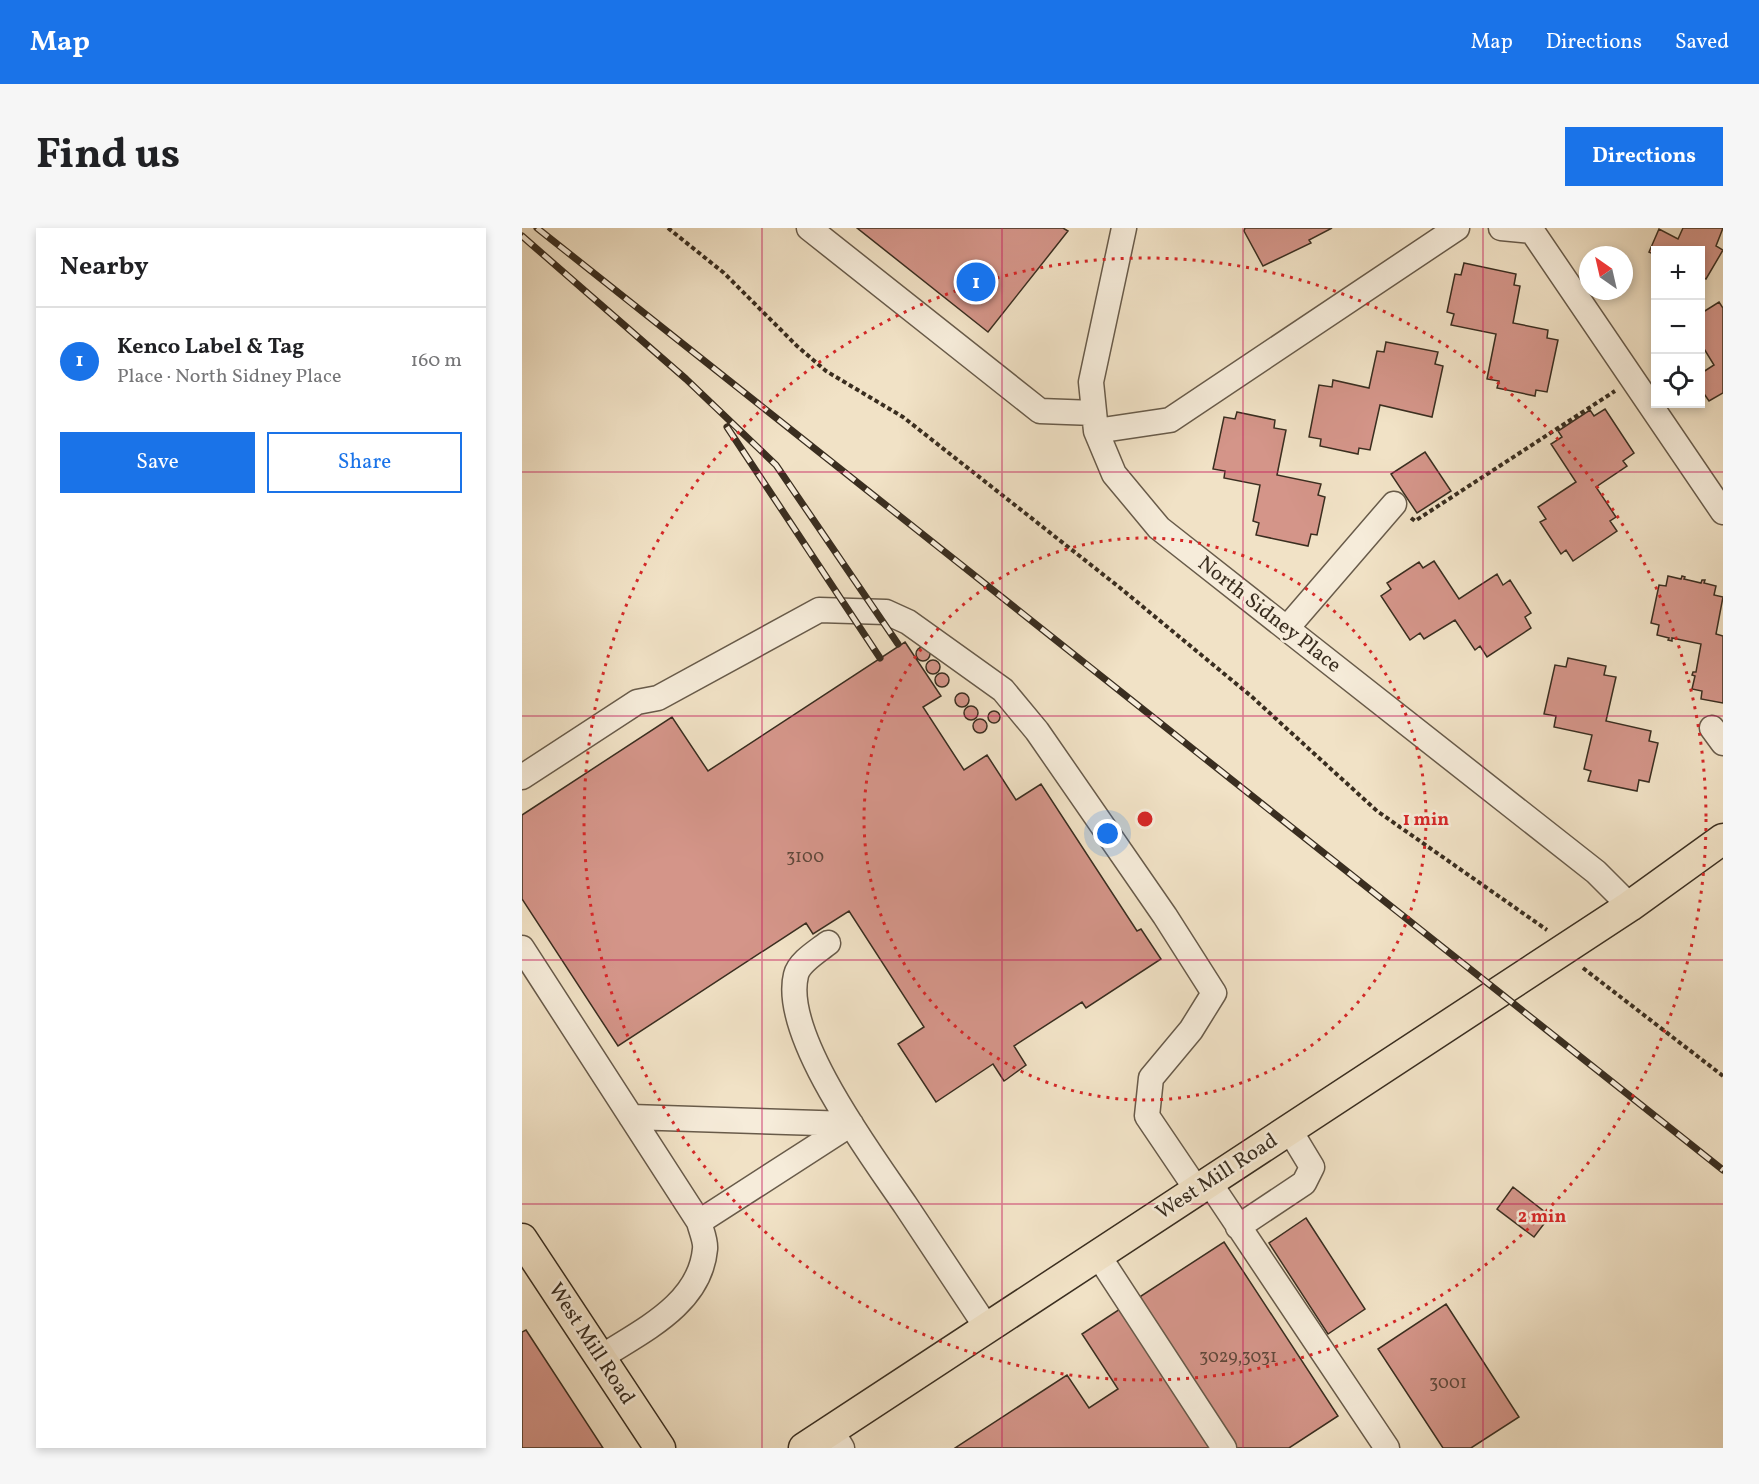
<!DOCTYPE html>
<meta charset="utf-8">
<style>
:root{--surface:#fff;--page:#f6f6f6;--text:#202124;--muted:#757577;--line:#e0e0e0;--accent:#1a73e8}
body{margin:0;font-family:Vollkorn,serif;background:var(--page);color:var(--text)}
.controls{position:absolute;right:18px;top:18px;display:grid;overflow:hidden;border-radius:0px;box-shadow:0 3px 9px #0003}
.controls button{width:54px;height:54px;display:grid;place-items:center;padding:0;border:0;border-bottom:2px solid var(--line);background:var(--surface);color:var(--text);font:30px sans-serif}
.compass{position:absolute;left:1057px;top:18px;width:54px;height:54px;border-radius:50%;background:var(--surface);box-shadow:0 3px 9px #0003;rotate:326deg}
.you{position:absolute;left:586px;top:606px;width:21px;height:21px;margin:-15px;border:4px solid #fff;border-radius:50%;background:#1a73e8;box-shadow:0 0 0 9px #1a73e833}
.badge{display:grid;place-items:center;width:39px;height:39px;border-radius:50%;background:var(--accent);color:#fff;font-size:20px;font-weight:700}
.pin{position:absolute;translate:-50% -50%;border:3px solid #fff;box-shadow:0 2px 6px #0006}
.list{margin:0;padding:0;list-style:none}
h2{display:flex;justify-content:space-between;align-items:center;height:78px;margin:0;padding:0 24px;font-size:26px}
h2 small{font-size:20px;font-weight:400;color:var(--muted)}
.list li{display:grid;grid-template-columns:39px 1fr auto;gap:18px;align-items:center;box-sizing:border-box;height:108px;padding:0 24px;border-top:2px solid var(--line)}
.list b{display:block;font-size:22px;white-space:nowrap}
.list p{margin:0;font-size:20px;white-space:nowrap;color:var(--muted)}
.list em{font-size:20px;font-style:normal;color:var(--muted)}
.actions{display:flex;gap:12px;padding:18px 24px}
.actions a{flex:1;padding:14px 0;border:2px solid var(--accent);border-radius:0px;text-align:center;font-size:21px;color:var(--accent)}
.actions .main{background:var(--accent);color:#fff}
.icon{flex:none;width:33px;height:33px;fill:none;stroke:currentColor;stroke-width:2;stroke-linecap:round;stroke-linejoin:round}
.map{position:relative;flex:none;width:1201px;height:1220px;overflow:hidden;border-radius:0px}
header{display:flex;align-items:center;gap:36px;box-sizing:border-box;height:84px;padding:0 30px;background:var(--accent);color:#fff}
header strong{font-size:28px}
nav{display:flex;gap:33px;margin-inline-start:auto;font-size:21px}
.intro{display:flex;align-items:center;justify-content:space-between;box-sizing:border-box;height:144px;padding:0 36px}
h1{margin:0;font-size:42px}
.button{padding:15px 27px;border-radius:0px;background:var(--accent);color:#fff;font-size:21px;font-weight:700}
main{display:flex;gap:36px;padding:0 36px}
aside{flex:1;background:var(--surface);border-radius:0px;box-shadow:0 3px 9px #0003}
.map>svg:first-child{display:block}
.building{fill:#d49589;stroke:#3a2e20;stroke-width:1.5}
.lines{fill:none;stroke-linecap:round;stroke-linejoin:round}
.minor-casing{stroke:#685b4a;stroke-width:27}
.major-casing{stroke:#3a2e20;stroke-width:33}
.path{stroke:#3a2e20;stroke-width:4;stroke-dasharray:4.5 3;stroke-linecap:butt}
.minor{stroke:#f6ecda;stroke-width:24}
.major{stroke:#f1e2c6;stroke-width:30}
.rail-casing{stroke:#3a2e20;stroke-width:7}
.rail{stroke:#f6ecda;stroke-width:4.5;stroke-dasharray:14;stroke-linecap:butt}
.grid{fill:none;stroke:#c2185b;stroke-width:1.5;stroke-opacity:0.55}
.ring{fill:none;stroke:#d62828;stroke-width:3;stroke-dasharray:3 6}
.labels{text-anchor:middle;dominant-baseline:central;stroke-width:5;stroke-linejoin:round;paint-order:stroke}
.number-label{font-size:18px;fill:#60483a}
.street-label{font-size:21px;fill:#3a2e20;stroke:#f6ecda}
.centre{fill:#d62828;stroke:#f6ecda;stroke-width:3}
.ring-label{font-size:18px;text-anchor:middle;font-weight:bold;fill:#d62828;stroke:#f6ecda;stroke-width:5;stroke-linejoin:round;paint-order:stroke}
</style>
<header>
<strong>Map</strong>
<nav><a>Map</a><a>Directions</a><a>Saved</a></nav>
</header>
<div class="intro"><h1>Find us</h1><a class="button">Directions</a></div>
<main>
<aside>
<h2>Nearby<small></small></h2>
<ul class="list">
<li><span class="badge">1</span><div><b>Kenco Label &amp; Tag</b><p>Place · North Sidney Place</p></div><em>160 m</em></li>
</ul>
<div class="actions"><a class="main">Save</a><a>Share</a></div>
</aside>
<div class="map">
<svg width="1201" height="1220" viewBox="0 0 1201 1220">
<rect width="100%" height="100%" fill="#f1e2c6"/>
<filter id="stains"><feTurbulence type="fractalNoise" baseFrequency=".00333" numOctaves="4"/><feColorMatrix values="0 0 0 0 .2 0 0 0 0 .09 0 0 0 0 .02 0 0 0 .5 -.17"/></filter>
<radialGradient id="worn" r=".72"><stop offset=".6" stop-color="#630" stop-opacity="0"/><stop offset="1" stop-color="#630" stop-opacity=".3"/></radialGradient>
<path class="building" d="M335,0H541L546,3L466,104Z
M723,0H810L787,12L789,15L741,38L722,3Z
M1161,0H1201L1194,18L1201,22L1184,51L1178,48V22H1134V27L1127,24L1137,1L1156,11Z
M942,35L994,46L992,57L998,58L991,95L1026,102L1025,110L1036,112L1025,164L1014,162L1013,168L975,160L977,153L965,151L974,106L929,97L932,86L925,84L933,46L939,47Z
M1197,74L1201,80V165L1187,173L1178,160V146L1192,137L1181,119L1178,121V86Z
M864,114L916,124L913,136L921,138L910,189L858,177L848,222L837,220L836,226L798,218L799,211L787,209L797,157L810,159L811,152L847,160L855,123L862,124Z
M1083,181L1112,225L1101,233L1105,238L1074,259L1094,289L1088,293L1095,303L1051,333L1044,322L1039,326L1018,294L1024,291L1016,279L1054,254L1029,216L1040,209L1036,203L1068,182L1072,188Z
M715,184L753,192L752,200L764,202L755,247L799,256L796,267L803,269L795,307L789,306L786,318L734,307L737,295L731,293L738,257L702,250L703,243L691,241L702,189L713,191Z
M903,224L929,263L895,285L869,246Z
M912,333L937,371L975,346L981,357L988,352L1009,385L1003,389L1009,400L965,429L958,418L953,422L933,392L902,411L898,405L888,412L859,368L869,361L865,355L897,334L901,340Z
M1146,348L1159,351L1160,348L1163,349L1162,351L1179,355L1180,352H1183L1182,355L1194,358L1192,367L1201,369L1194,406L1201,408V475L1179,471L1180,463L1170,461L1173,448L1170,447L1171,444H1174L1179,416L1150,410V413L1146,412L1147,410L1135,407L1137,397L1129,395L1137,357L1144,358Z
M383,414L419,468L401,479L442,542L465,527L494,572L519,556L615,703L619,701L639,731L564,780L560,774L492,818L504,837L485,851L482,853L471,836L414,874L376,816L402,799L327,683L291,706L284,695L96,818L0,671V587L150,489L186,543Z
M394 426a7 7 0 1 1 14 0a7 7 0 1 1-14 0Z
M1046,430L1084,438L1082,447L1094,449L1084,493L1129,503L1127,513L1136,515L1127,554L1117,552L1115,563L1066,553L1069,543L1062,541L1070,507L1032,499L1034,488L1022,486L1033,437L1044,439Z
M404 439a7 7 0 1 1 14 0a7 7 0 1 1-14 0Z
M413 452a7 7 0 1 1 14 0a7 7 0 1 1-14 0Z
M433 472a7 7 0 1 1 14 0a7 7 0 1 1-14 0Z
M442 485a7 7 0 1 1 14 0a7 7 0 1 1-14 0Z
M466 489a6 6 0 1 1 12 0a6 6 0 1 1-12 0Z
M451 498a7 7 0 1 1 14 0a7 7 0 1 1-14 0Z
M991,959L1028,988L1012,1009L975,981Z
M784,990L843,1081L806,1106L747,1015Z
M702,1014L816,1188L767,1220H714L616,1070Z
M924,1076L997,1189L949,1220H921L856,1121Z
M601,1079L693,1220H433L545,1147L567,1180L596,1161L560,1106Z
M4,1102L81,1220H0V1104Z"/>
<g class="lines">
<defs>
<path id="minor" d="M287,0L518,183L572,185
M602,0L569,154L574,203L592,246L637,300L1074,644L1108,678
M979,0L1010,3L1201,284
M574,203L648,192L935,0
M765,400L872,276
M1190,500L1201,515
M0,549L115,474L136,470L297,382L364,384L386,394L481,462L515,503L643,688L692,765L669,802L629,850L625,888L675,962
M306,715C296,723 277,734 274,747C259,807 350,928 384,978C411,1019 438,1059 465,1100
M0,720L177,994C179,1002 184,1013 183,1021C178,1077 119,1103 78,1130
M109,889L329,896
M687,954L865,1220
M177,994L329,896
M716,999L782,955L790,939L767,901
M576,1027L702,1220
M309,1202L320,1220"/>
<path id="major" d="M0,1011L138,1220
M282,1220L1108,678L1201,611"/>
</defs>
<use href="#minor" class="minor-casing"/>
<use href="#major" class="major-casing"/>
<path class="path" d="M146,0L202,45L275,118L304,143L381,189L597,359L729,468L855,583L1025,702
M889,290L893,293L1093,163
M1061,740L1201,848"/>
<use href="#minor" class="minor"/>
<use href="#major" class="major"/>
<defs>
<path id="rail" d="M15,0L1201,942
M0,8L164,151L254,237L376,416
M205,199L358,430"/>
</defs>
<use href="#rail" class="rail-casing"/>
<use href="#rail" class="rail"/>
</g>
<path class="grid" d="M240,0V1220M480,0V1220M721,0V1220M961,0V1220M0,244H1201M0,488H1201M0,732H1201M0,976H1201"/>
<g class="ring">
<circle cx="623" cy="591" r="281"/>
<circle cx="623" cy="591" r="561"/>
</g>
<g class="labels">
<g class="number-label">
<text x="283" y="629">3100</text>
<text x="716" y="1129">3029,3031</text>
<text x="926" y="1155">3001</text>
</g>
<g class="street-label">
<text transform="translate(747 387) rotate(38)">North Sidney Place</text>
<text transform="translate(695 949) rotate(-33)">West Mill Road</text>
<text transform="translate(69 1116) rotate(57)">West Mill Road</text>
</g>
</g>
<circle cx="623" cy="591" r="9" class="centre"/>
<g class="ring-label">
<text x="904" y="597">1 min</text>
<text x="1020" y="994">2 min</text>
</g>
<rect width="100%" height="100%" filter="url(#stains)"/>
<rect width="100%" height="100%" fill="url(#worn)"/>
</svg>
<div class="controls">
<button>+</button>
<button>−</button>
<button><svg class="icon" aria-label="locate" viewBox="0 0 24 24"><circle cx="12" cy="12" r="6"/><path d="M12 2v4M12 18v4M2 12h4M18 12h4"/></svg></button>
</div>
<svg class="compass" viewBox="-18 -18 36 36"><path d="M0-13l5 13h-10z" fill="#e53935"/><path d="M0 13l5-13h-10z" fill="#757577"/></svg>
<div class="you"></div>
<div class="pin badge" style="left:454px;top:54px">1</div>
</div>
</main>
